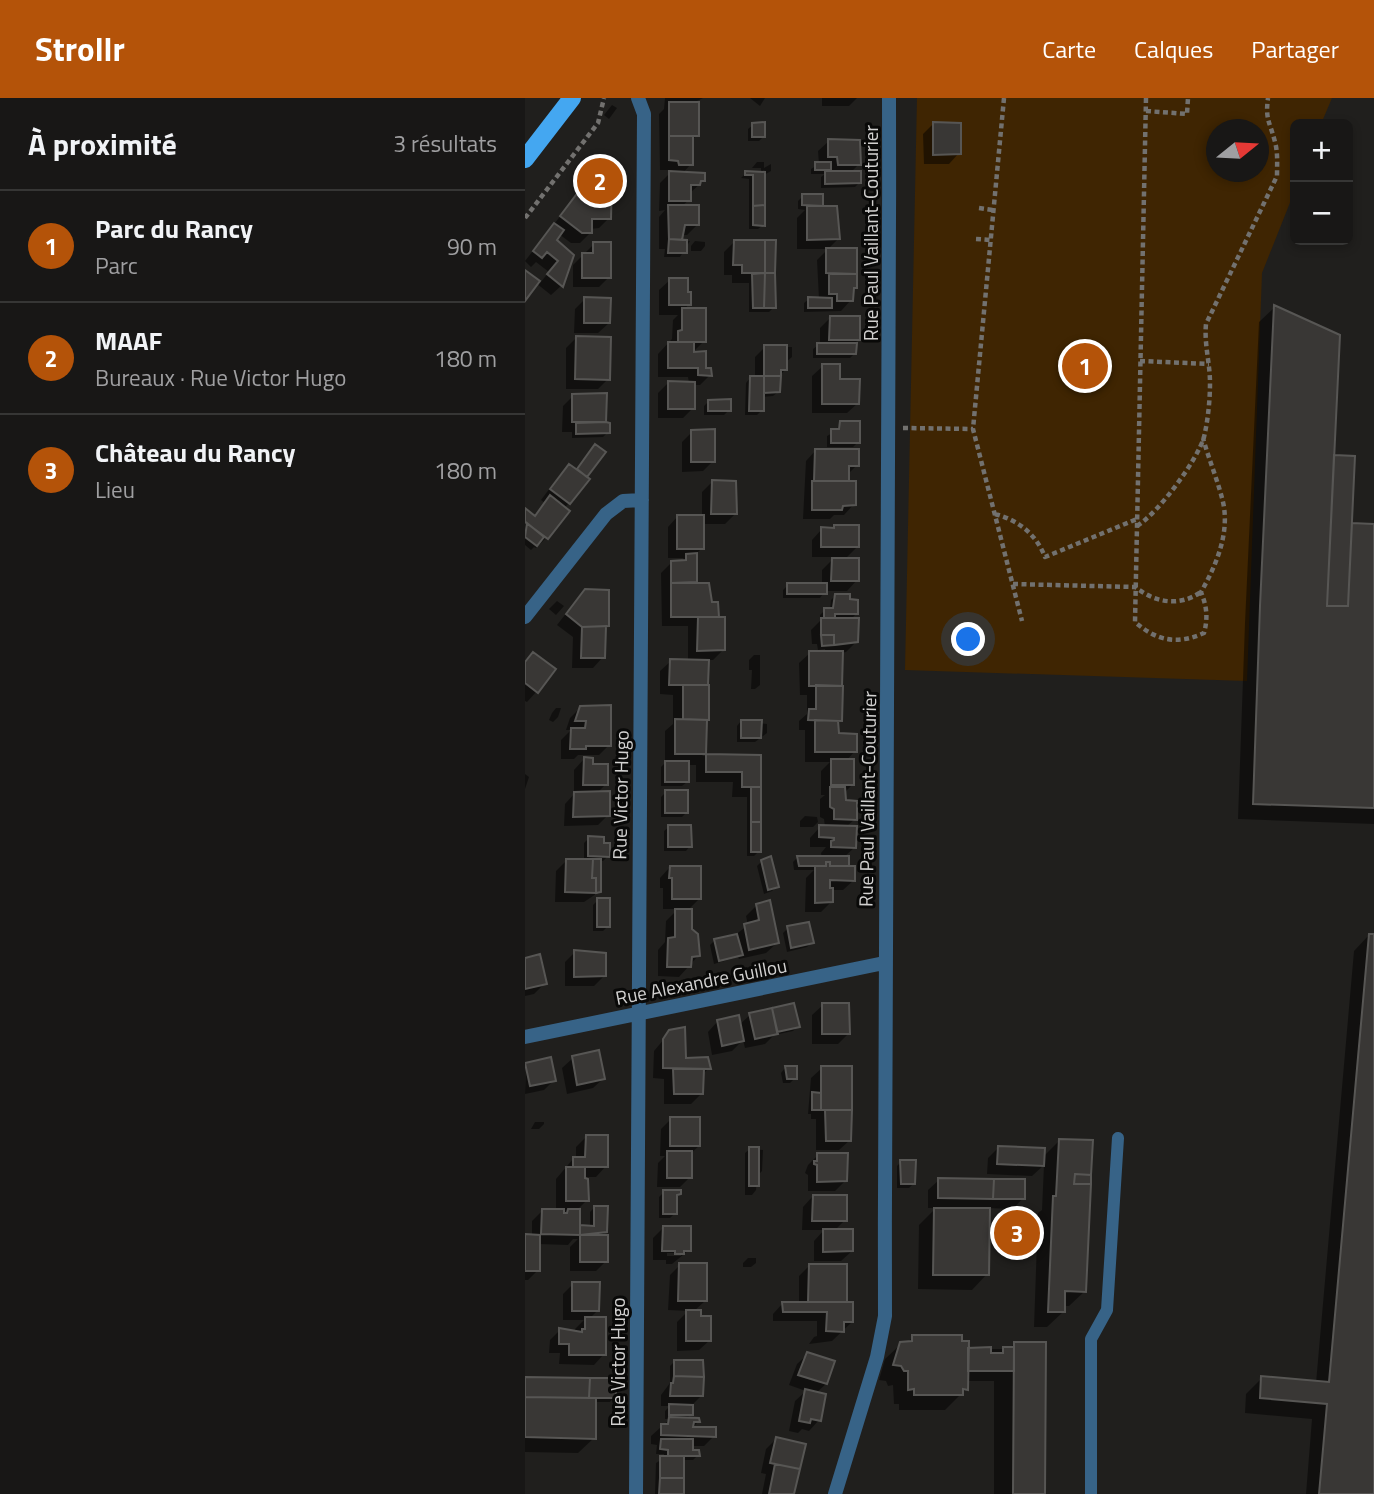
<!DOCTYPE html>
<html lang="fr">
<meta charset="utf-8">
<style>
:root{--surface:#181716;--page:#21201f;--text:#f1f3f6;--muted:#9f9fa1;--line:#363635;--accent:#b45309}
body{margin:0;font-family:"Titillium Web",sans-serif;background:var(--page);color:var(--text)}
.controls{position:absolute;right:21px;top:21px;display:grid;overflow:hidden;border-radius:10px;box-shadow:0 4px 10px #0003}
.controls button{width:63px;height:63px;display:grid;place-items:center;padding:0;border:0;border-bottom:2px solid var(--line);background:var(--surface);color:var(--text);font:35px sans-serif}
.compass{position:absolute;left:681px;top:21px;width:63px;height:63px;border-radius:50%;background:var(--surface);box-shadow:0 4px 10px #0003;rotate:72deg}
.you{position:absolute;left:444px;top:542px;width:24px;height:24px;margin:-18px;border:5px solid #fff;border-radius:50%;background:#1a73e8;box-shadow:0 0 0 10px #1a73e833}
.badge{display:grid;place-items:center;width:46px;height:46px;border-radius:50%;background:var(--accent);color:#fff;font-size:23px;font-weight:700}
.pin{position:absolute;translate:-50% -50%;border:4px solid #fff;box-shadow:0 2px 7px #0006}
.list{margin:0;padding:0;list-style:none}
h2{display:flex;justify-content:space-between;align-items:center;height:91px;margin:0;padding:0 28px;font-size:30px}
h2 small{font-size:23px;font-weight:400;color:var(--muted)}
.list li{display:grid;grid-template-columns:46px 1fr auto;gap:21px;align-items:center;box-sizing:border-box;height:112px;padding:0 28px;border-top:2px solid var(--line)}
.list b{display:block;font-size:26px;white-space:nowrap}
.list p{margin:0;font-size:23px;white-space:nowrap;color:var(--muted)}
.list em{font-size:23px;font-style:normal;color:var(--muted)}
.map{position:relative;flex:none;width:849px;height:1396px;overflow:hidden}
header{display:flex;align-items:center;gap:42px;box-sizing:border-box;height:98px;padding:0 35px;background:var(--accent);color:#fff}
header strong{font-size:33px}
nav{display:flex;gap:38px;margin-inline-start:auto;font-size:24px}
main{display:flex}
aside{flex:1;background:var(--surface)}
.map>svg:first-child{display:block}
.green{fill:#3f2502;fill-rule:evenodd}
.shadow{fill:#0007;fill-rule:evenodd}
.building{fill:#393735;stroke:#575654;stroke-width:2}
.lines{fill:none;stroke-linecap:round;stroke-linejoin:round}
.path{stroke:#72716f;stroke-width:4.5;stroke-dasharray:5 3.5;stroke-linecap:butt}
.lane{stroke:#376387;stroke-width:12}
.street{stroke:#376387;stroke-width:14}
.primary{stroke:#44a7f1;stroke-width:18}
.labels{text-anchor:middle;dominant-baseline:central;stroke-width:6;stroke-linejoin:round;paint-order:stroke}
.street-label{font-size:19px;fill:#d2d1d0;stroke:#090908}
</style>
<header>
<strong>Strollr</strong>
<nav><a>Carte</a><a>Calques</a><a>Partager</a></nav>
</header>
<main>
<aside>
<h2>À proximité<small>3 résultats</small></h2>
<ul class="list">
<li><span class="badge">1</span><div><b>Parc du Rancy</b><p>Parc</p></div><em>90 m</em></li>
<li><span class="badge">2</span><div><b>MAAF</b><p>Bureaux · Rue Victor Hugo</p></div><em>180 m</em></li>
<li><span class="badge">3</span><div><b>Château du Rancy</b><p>Lieu</p></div><em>180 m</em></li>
</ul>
</aside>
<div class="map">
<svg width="849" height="1396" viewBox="0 0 849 1396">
<rect width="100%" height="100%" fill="#201f1d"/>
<path class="green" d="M392,0H807L796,26H770V92L737,175L722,583L380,572ZM692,32H734V74H692Z"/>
<path class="shadow" d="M140,0H178L172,3V37L166,43V66L157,76L178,83L164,96V102L157,108L173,126L162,137H156L155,143H165L155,159H139L140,151H134V119L140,112L134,113L135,85L144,76L143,72H135L134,16L139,11Z
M225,0H240L235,8Z
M297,0H332L324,8H297Z
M87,7L92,10L84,21L79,17Z
M408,26L434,55L424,66H399L398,36Z
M228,27L239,38L234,43H223V31Z
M304,43L334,66L325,75L334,85L330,89L296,90V79L300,76H286V71L294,66L293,53Z
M232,64H239V70L246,66V73L239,77L238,127L233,131H224V81L216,80L221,75L236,74V70H227Z
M70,74L84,120L74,130L65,131V135L55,145H46L34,136L29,142L47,158L36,188L26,197L11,185L0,200V174L15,185L24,174L11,164L6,169L0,163Z
M278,98H296V110L313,141L303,151H272V120L280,112L273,111V103Z
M170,143L180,144V148L176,153H166V148Z
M209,144H249V209L244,214H224V185H207V177H199V154Z
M69,146L84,179L74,189H48V167Z
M302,152H330L331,189L327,193L326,202L316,213L279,214V205L284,201H294L292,162Z
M145,182L164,206L159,212L179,243L167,255L185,277L175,287H168V310L158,320H133V295L143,285H164L163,279H133V256L147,241L148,222L153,217H134V192Z
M60,201L84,225L73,235H49L50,211Z
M750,209L807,359L825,427L849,428V726L713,721L720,525L734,224Z
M305,220L333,242L330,245V255L325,260H288V251L295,246V230Z
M51,240L83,281L73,291H41V250Z
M240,249H267V259L261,264V271L254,278L253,294L248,298L237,299V312L232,317H220L221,285L225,280H230V259Z
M298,268L333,305L322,315H287V278Z
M48,298L79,324L77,326L83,334L78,339L47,340V334H37L38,308Z
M184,303L204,312L199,317H179V308Z
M315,325L333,344L328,349H302V338L311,333Z
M167,334L188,363L178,373L157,374V344Z
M291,352L332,367L322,377L329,406L319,417H309L305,421H278L281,363Z
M66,353L79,354L44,405L39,410L0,425V412L8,419L20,405L16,402L34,378L45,368L51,373Z
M187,384L210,416L200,426H178L177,450L170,457V486L198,552L188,562H182V621L180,623V655L177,658H234V753L229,758H222V699H207L208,684H171V667H163L162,684L157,688H136V669L140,665V633L148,626V597L135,596V573L146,563H163V528H137L136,475L147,464H155L159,460H143V429L153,418H177V394Z
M0,426L20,441L11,450L9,449L6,452L0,447Z
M297,431L332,449L319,462L332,482L322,493H300L295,500H258V492L263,487H297V472L310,459H287V442Z
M310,498L331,516L325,522L331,544L321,554L316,555L315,622L312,626V637L330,653L321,663L327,687L319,695V704L330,721L321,729L330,749L318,760L329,782L318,792H306V804L296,814H280L281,780L289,772H269L268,764L272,760H297L296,755L301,749H285V740L295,729H300L299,721L295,719V701L300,697H296V673L305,664H280V632H274V623L282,616V597H275L274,565L285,555H300V551L293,552L292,546H287L286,532L295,523V517L300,512H305L306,502Z
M32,503L39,508L31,517L24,511Z
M50,504L82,527L79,531L78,559L68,570H47L48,539L32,527Z
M229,557H235V587L230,591H226L227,572H224V562Z
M0,564L12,593L2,604L0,603Z
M56,609L84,647L74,657H53L49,661H36V642L46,632H41L45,620Z
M31,610H36L33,619L28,624L24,622L27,615Z
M216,623L242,626V635L230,644H212V628Z
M59,661L81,686L72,695L83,717L73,727L39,728L40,706L49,696V672Z
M0,676L4,679L0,691Z
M141,694L161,715L157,719H136V699Z
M280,718L292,719L293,724L288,729H275V723Z
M144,729L165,748L161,753H139V733Z
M64,740L83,758L78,763H74V794L59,804H30L31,773L41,763H59V745Z
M237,763L252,788L247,793L239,796L232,768Z
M145,769L174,801L162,813L173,858L154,879L133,878V852L140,844L141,823L153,811H138V790H135V780Z
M73,802L83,828L78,833H68V807Z
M232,807L252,845L241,855L214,861L213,859L189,866L185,847L190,842L209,838L223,827L221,818Z
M263,830L287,844L282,849L262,854L258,835Z
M844,837L849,1396H781L787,1321L720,1315L721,1296L737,1280L791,1285L829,853Z
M50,854L79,878L69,888H40V864Z
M0,861L20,885L9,896L0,898Z
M298,907L323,936L313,946H287V917Z
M225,917L273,928L268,933L249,937L240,946L220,950L218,942L207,953L187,957L183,934L193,923L214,927Z
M145,934L159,962L184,970L177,977V995L166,1006H139V981L128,980L129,953Z
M48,960L79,980L68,990L42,996L37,970Z
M1,966L29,982L19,992L0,996Z
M260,970L270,980L265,985H258L256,975Z
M297,970L325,1042L314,1052H291V1021H286V1016H283L286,980Z
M146,1021L174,1048L165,1056V1079L155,1089H132L133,1065L140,1058H135L136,1031Z
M10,1024H19V1026L14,1031H6Z
M61,1039L81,1068L71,1079H52L62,1102L53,1111V1129H65V1114L69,1110L81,1134L75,1139L81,1163L71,1173H45V1149L53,1141H48L43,1147L13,1146V1172L3,1182H0V1138H7V1123L18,1112L31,1113V1081L48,1061H51V1049Z
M535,1042L560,1193L544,1208H538V1214L522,1229H509L513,1115L517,1112L519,1067L507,1078L462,1076L463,1060L473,1050L518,1059Z
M225,1051L238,1052L237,1073L232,1078L231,1092L227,1097H220V1055Z
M293,1057L320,1083L310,1093H283V1077L280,1075L283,1067Z
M376,1064L389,1085L384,1090H372V1068Z
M414,1082L498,1100L488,1111L463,1110L462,1176L447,1192L393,1191L394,1127L411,1110H403V1092Z
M139,1094L154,1096L150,1099V1115L145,1120H134V1099Z
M288,1098L320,1122L309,1133L327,1153L316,1163H289V1143L299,1132H277L278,1109Z
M138,1130L164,1152L147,1166H141V1162H128V1140ZM142,1155H156V1158H142Z
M223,1160H231V1165L226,1169H218V1165Z
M155,1167L180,1203L168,1214L175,1220L185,1242L174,1252L152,1253V1224L163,1213L143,1212L145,1177Z
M284,1168L320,1206L327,1224L307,1243L284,1246L289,1239L292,1238V1223H248V1216L258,1205H274V1178Z
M48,1186L73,1212L64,1221L79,1256L69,1267L34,1266L35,1255H24L25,1242L35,1232L50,1235V1231L59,1222H38V1196Z
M388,1239L436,1245L442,1251H484L490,1245L518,1396H469V1283H441V1291L420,1312H374V1306H369L368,1287L363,1288L361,1283L354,1282L360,1261L376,1246L382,1245Z
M283,1256L301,1286L291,1295L294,1322L284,1333L277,1331L273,1335L264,1333L270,1303L281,1293L264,1287L272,1266Z
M149,1264L176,1298L166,1308V1316L161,1321L173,1324L166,1331L189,1338L179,1348H166L167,1354L173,1357L168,1362H158L157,1396H130L131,1365L139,1360V1356H131L132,1347L126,1346V1338L145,1321H140V1313L145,1308H136V1297L145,1285V1268Z
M0,1281L89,1299L85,1304H70L69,1340L53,1355L0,1354Z
M251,1341L267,1396H237L241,1376L236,1375L241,1351Z"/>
<path class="building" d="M144,4H174V38H144Z
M240,24V39H227V25Z
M408,24L436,25V56L408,57Z
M144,38H168V67H154L153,63L144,62Z
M303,41L335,42L336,67H313L312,59H303Z
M290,64H306V72H290Z
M70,72L87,77L86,121H67V135H57L35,118Z
M144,73L180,75V83H176L175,87H166V103H144Z
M220,73L240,74V107L228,108V77H220Z
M300,73H336V85L300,86Z
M277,96H298V108L277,107Z
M143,107H174V127H160L157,142L144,141Z
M240,107V128L228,127V108Z
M282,108H312L315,141L282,142Z
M29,125L39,132L32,142L49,157L38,189L22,176L33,163L22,154L17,160L8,153Z
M144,141L162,142V155H143Z
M209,142H240V175H217V167H208Z
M240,142H251L250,175H240Z
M68,144H86V180H57V155H68Z
M301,150H332V176L301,175Z
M0,172L15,183L0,203Z
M240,175L239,210H228L227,176Z
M240,175H250L251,210H239Z
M304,176H332V190H329L328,203H312V196H304Z
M144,180H163V194H166V207H144Z
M59,199L86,200L85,225H59Z
M283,199L307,200V210H283Z
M749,207L815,237L802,508H823L827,425L849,426V710L728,706L735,508Z
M157,210H181V244H153V233L157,232Z
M305,218H335V242H304Z
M51,238L86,239L85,282L50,281Z
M143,244H169V254L181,253V270H186L187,278L173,277V270H143Z
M292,245H332L331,256H292Z
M239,247H262V272H256V278H239Z
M297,266H315V281H335L334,306H297Z
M225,278H239V313H224Z
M239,278H256L255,294L239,295Z
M143,283L170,284V311H143Z
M82,295L81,324H47V296Z
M206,301V313H183V302Z
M315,323H335V345H306V331H314Z
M81,324L85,325V335L51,336V325Z
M190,331V364H166V332Z
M70,346L81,354L62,379L52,371Z
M290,351H334V368H324V383H289Z
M809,357L830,358L823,508H802Z
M44,366L65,381L45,406L25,391Z
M187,382L211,383L212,416H186Z
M287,383H331V407L318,408L317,412H287Z
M25,397L45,413L23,441L0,424V410L10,418Z
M152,417H179V451H152Z
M2,425L19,439L12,448L0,439Z
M309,427H334V449H296V429L309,430Z
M172,455V484L146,485V463L161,462V456Z
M307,460H334V483H306Z
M146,485H184L187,504H193L194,519H146Z
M262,485H302V496H262Z
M60,491L84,492V528L57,529L41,516Z
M310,496H325V501L333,502V516H310V520H299V510H308Z
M173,519H200V552L172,553Z
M296,520H334L333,544L309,547V537H296Z
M81,528L80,560H56L57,529Z
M296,537H309V547L297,548Z
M284,553H318L317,588H284Z
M8,554L31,571L13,595L0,585V564Z
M145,561L184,562L183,587H144Z
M158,587H184V622L158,621Z
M291,587L318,588L317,623L283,622L284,611H291Z
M86,607V648H61V651H45L46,630H60L61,623H50L55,608Z
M150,621L182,622L181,656H150Z
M216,622H237L236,640H216Z
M290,622L313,623L314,635L332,636V654H290Z
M181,656L236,657V689H217V674H181Z
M59,659L68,660V666H83V687H58Z
M306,661H329V687H306Z
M140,663H164V684H140Z
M226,689H236V724H226Z
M305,689H320L321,702L332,703V722L309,721V711L305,709Z
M140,692H163V715H140Z
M85,693V718L48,719L49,694Z
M226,724H236V754H226Z
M143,727H166L167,749H143Z
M294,727L332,728L331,750L306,749V743L309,742V740L294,739Z
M63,738L79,739V745H85V759L63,758Z
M246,758L254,789L243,792L236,762Z
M272,758H324V768H305V764H301V768H274Z
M41,761H68L67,780H71V795L40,794Z
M68,761H76V794L71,795V780H67Z
M301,764H305V768H330V783L305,782V790H308V804L290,805V768H301Z
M145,768H176V801H147V780H144Z
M72,800H85V829H72Z
M245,802L254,845L224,852L219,826L234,822L231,806Z
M150,811H167V831L173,836L175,858L167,859L166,869H142L143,840L150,839Z
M284,824L289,845L266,850L262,828Z
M212,836L218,857L194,863L189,841Z
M844,836H849V1396H794L802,1306L735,1300L736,1278L804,1284Z
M49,852L81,855V878L49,879Z
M15,856L22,886L0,891V860Z
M269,905L275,929L252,934L247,910Z
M297,905H324L325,936H297Z
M247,910L253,936L230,941L224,915Z
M214,917L219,943L197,948L192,922Z
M160,929L161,960L183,959L186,971L138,970V941L144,932Z
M74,952L80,981L52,987L47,958Z
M26,959L31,983L5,988L0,965Z
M260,968H272V981H262Z
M296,968H327V1012H296Z
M148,971H179L178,996H149Z
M287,994L296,995V1012H287Z
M300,1012H327L326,1043H301Z
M145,1019H175V1048H145Z
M61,1037H83V1069H48V1059H60Z
M534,1041L568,1042L566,1077L550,1076L549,1086H566L561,1194L540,1193V1214H523L528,1098H531Z
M473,1048L520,1050L519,1068L472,1066Z
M224,1049H234V1088H224Z
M142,1053H167V1080H142Z
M292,1055H323L322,1083L292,1084V1067L289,1066V1063H292Z
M375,1062H391L390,1086H376Z
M41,1069H60V1080L63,1081L64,1103H41Z
M550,1076L566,1077V1086H549Z
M413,1080L469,1081L468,1101L413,1100Z
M469,1081H500V1101H468Z
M138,1092H156V1096L152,1097V1116H138Z
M288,1097H322V1123H287Z
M69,1108H83L82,1134L55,1137V1127L69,1128Z
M409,1110H465L464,1177H408Z
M17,1111H39V1115H42L43,1111H55V1137L16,1136Z
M138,1128H166V1153H159V1156H150V1153H137Z
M298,1131H328V1153L298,1154Z
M0,1136L15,1137V1173H0Z
M55,1137H83V1164H55Z
M154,1165H182V1203H153Z
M284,1166H322V1204H283Z
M47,1184H75L74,1213H47Z
M257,1204H328V1224H319V1234L301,1233L302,1214H258Z
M161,1212H176V1218H186V1243H161Z
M60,1219H81V1257H44V1246H34V1230L57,1234V1231H60Z
M387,1237H437V1243H444L443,1292L438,1291V1297H389V1291L383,1292V1273H379L376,1268L368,1267L375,1244L387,1243Z
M489,1244H521L520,1396H488Z
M466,1249V1255H478V1249H489V1273H443V1250Z
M282,1254L310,1263L302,1286L273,1277Z
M149,1262H178L179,1279L149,1278Z
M149,1278L179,1279L178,1298H145L146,1285H148Z
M0,1279L65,1280L64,1300L0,1299Z
M65,1280H91V1300H64Z
M280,1291L301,1296L296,1323L286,1321L285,1325L274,1323Z
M0,1299L71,1300V1341L0,1339Z
M144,1306L168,1307V1317H144Z
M144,1319L174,1320L175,1324H169L168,1329H191V1339L136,1337V1326H143Z
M251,1339L281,1346L275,1371L245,1365Z
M136,1341H168V1352H174L175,1358H143V1352L135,1351Z
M135,1358H159V1380H135Z
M250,1366L275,1371L269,1396H244Z
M135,1380H159V1396H134Z"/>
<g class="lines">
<path class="path" d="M479,0L448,331L497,523
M621,0L610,524C632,543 652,547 679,535C683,520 682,509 676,494C691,468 705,435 698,404C693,383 684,362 678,340
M621,13L662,16L663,0
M454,110L468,112
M0,120L73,25L79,0
M451,141L466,142
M615,263L684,266
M378,330L448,331
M470,416C493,422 511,436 520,459L612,421
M612,428C633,415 672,363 679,339C683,322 685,302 685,285C685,265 679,246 681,226L752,78C752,66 753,55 750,44C745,24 740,22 743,0
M488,486L610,489C631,505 654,509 676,494"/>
<path class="lane" d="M566,1396V1241L582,1212L593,1040"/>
<path class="street" d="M0,519L81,416L98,403L117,402
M0,939L359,865
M111,1396L119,16L113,0
M310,1396L352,1259L360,1218C359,812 365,406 364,0"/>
<path class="primary" d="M0,61L47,0"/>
</g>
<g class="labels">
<g class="street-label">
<text transform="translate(345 135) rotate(-90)">Rue Paul Vaillant-Couturier</text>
<text transform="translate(95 697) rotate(-89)">Rue Victor Hugo</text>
<text transform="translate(342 701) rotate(-89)">Rue Paul Vaillant-Couturier</text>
<text transform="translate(176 883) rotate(-11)">Rue Alexandre Guillou</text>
<text transform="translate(92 1264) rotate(-90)">Rue Victor Hugo</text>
</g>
</g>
</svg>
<div class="controls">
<button>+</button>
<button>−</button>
</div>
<svg class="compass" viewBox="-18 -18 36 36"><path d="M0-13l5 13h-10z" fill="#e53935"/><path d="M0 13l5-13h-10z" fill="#9f9fa1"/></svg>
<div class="you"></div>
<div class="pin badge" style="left:560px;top:268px">1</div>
<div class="pin badge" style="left:75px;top:83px">2</div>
<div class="pin badge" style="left:492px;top:1135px">3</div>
</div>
</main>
